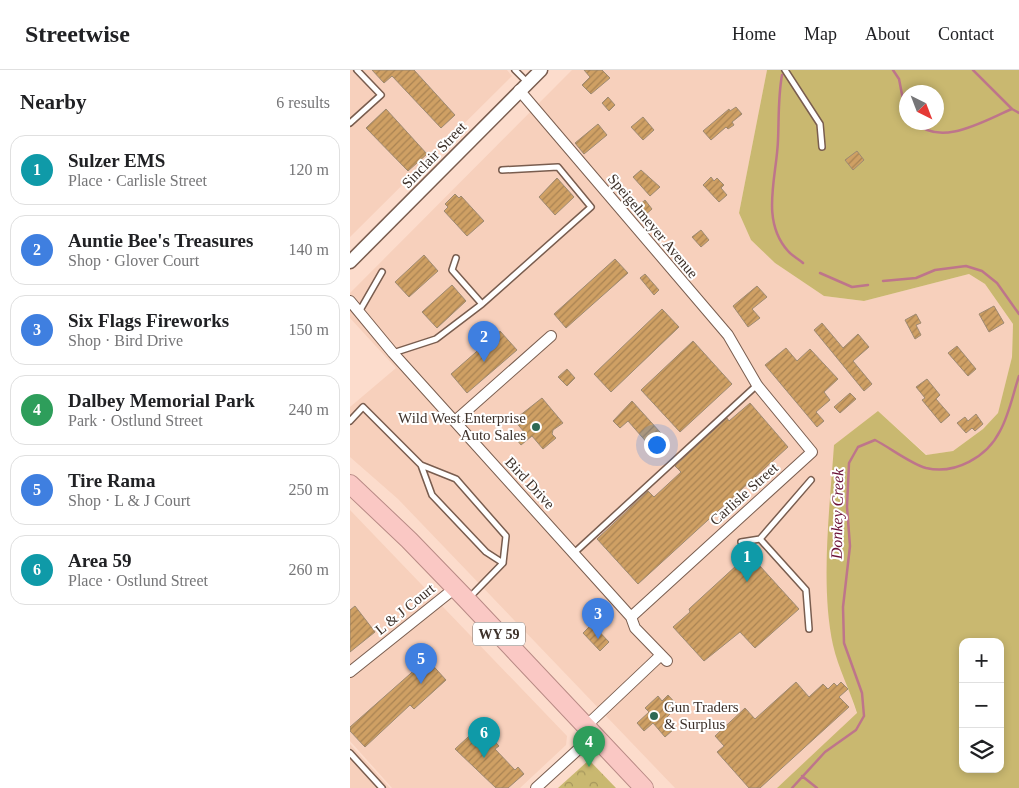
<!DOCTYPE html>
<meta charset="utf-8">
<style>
:root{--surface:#fff;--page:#f2f2f2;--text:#202124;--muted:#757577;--line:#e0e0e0;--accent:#2e6954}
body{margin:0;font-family:"Times New Roman",serif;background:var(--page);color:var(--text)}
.controls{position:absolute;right:15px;bottom:15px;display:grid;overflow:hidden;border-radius:10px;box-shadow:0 2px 8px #0003}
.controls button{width:45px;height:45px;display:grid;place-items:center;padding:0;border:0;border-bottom:1px solid var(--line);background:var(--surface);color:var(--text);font:25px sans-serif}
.compass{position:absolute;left:549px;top:15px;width:45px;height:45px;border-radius:50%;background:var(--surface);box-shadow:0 2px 8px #0003;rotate:138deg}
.you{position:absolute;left:306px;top:374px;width:18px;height:18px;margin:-12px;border:4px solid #fff;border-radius:50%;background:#1a73e8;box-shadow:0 0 0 8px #1a73e833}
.badge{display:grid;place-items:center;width:32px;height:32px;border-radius:50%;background:var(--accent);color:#fff;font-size:16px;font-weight:700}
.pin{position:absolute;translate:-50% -41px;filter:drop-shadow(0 1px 2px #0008)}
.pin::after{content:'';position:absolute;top:26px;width:18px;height:15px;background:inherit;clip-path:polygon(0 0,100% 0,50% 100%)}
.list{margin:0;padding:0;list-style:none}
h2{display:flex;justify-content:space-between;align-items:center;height:65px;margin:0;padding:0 20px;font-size:21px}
h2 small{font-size:16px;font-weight:400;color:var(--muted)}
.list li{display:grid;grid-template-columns:32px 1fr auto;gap:15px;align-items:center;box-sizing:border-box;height:70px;margin:0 10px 10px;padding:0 10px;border:1px solid var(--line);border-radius:15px}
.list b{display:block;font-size:19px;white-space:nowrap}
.list p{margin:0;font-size:16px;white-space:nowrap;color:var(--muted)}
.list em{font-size:16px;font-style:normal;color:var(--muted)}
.icon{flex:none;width:28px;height:28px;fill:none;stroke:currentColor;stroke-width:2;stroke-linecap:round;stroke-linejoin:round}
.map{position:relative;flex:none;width:669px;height:718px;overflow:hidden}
header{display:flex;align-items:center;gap:30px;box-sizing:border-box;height:70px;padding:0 25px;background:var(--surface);border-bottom:1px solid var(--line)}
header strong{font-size:24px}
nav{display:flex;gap:28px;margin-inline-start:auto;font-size:18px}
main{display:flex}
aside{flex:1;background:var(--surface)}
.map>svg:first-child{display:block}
.built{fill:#f7d0bc}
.green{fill:#c9b870;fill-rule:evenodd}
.park{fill:url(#park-crowns)}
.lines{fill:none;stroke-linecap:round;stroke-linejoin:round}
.stream{stroke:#be758b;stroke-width:2.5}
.building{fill:url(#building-hatch);stroke:#9e8a72}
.service-casing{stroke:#795d4f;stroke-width:8}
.minor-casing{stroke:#795d4f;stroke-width:12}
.tertiary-casing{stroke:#795d4f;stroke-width:15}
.trunk-casing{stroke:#b88a85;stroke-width:20}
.service{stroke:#fff;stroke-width:5}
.minor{stroke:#fff;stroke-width:10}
.tertiary{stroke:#fff;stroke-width:12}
.trunk{stroke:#fac8c4;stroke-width:18}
.poi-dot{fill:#2e6954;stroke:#fff;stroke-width:2}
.labels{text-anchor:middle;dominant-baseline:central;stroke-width:4;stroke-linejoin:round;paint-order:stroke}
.shield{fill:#fff;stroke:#78706b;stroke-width:1}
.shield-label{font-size:14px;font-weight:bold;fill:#3e322b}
.street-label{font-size:15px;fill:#3e322b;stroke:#fff}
.poi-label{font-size:15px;fill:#3e322b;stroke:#fff;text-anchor:end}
.water-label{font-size:16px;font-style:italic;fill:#6a1036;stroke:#fff}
</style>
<header>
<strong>Streetwise</strong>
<nav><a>Home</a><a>Map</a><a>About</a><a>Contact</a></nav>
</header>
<main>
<aside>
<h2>Nearby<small>6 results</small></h2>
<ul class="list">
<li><span class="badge" style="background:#0f9aa8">1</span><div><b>Sulzer EMS</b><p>Place · Carlisle Street</p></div><em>120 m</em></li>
<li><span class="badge" style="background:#3f7fe0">2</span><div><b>Auntie Bee's Treasures</b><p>Shop · Glover Court</p></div><em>140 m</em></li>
<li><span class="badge" style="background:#3f7fe0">3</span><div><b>Six Flags Fireworks</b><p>Shop · Bird Drive</p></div><em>150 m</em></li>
<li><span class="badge" style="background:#2e9e5b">4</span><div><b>Dalbey Memorial Park</b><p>Park · Ostlund Street</p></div><em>240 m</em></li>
<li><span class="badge" style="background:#3f7fe0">5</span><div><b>Tire Rama</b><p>Shop · L &amp; J Court</p></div><em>250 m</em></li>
<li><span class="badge" style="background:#0f9aa8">6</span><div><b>Area 59</b><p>Place · Ostlund Street</p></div><em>260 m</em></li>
</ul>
</aside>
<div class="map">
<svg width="669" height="718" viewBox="0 0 669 718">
<defs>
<pattern id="park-crowns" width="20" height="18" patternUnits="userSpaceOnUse" patternTransform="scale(1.25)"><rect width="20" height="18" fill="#c9b870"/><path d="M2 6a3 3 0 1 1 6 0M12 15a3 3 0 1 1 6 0" fill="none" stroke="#a5965c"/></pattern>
<pattern id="building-hatch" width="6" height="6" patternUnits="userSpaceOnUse" patternTransform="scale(1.25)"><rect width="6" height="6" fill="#cfa064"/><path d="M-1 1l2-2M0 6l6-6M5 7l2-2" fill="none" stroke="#a98353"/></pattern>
</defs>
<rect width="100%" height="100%" fill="#fcdccc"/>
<path class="built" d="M0,0H157L162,6L0,167Z
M222,0H417L389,143L401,170L425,193L474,226L514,231L619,204L635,214L663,254L662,287L648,343L633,359L603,381L577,385L528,341L492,600L507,644L427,718H325L48,429L0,387V337L46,298L0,248V223Z
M0,440L217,666L216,675L170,718H42L0,671Z
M0,674L40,718H0Z"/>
<path class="green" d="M417,0H669V718H427L507,643C500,620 488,598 483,575C470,516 480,435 484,375L528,341L576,385L603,381L633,359L648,343L662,287L663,254L635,214L619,204L514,231L474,226L425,193L401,170L389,143ZM556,22H586V52H556ZM613,572H650V699H613Z"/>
<path class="park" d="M239,690L266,718H208Z"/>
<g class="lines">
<path class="stream" d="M543,0L549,9L556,45
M623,0L662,39
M432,5C428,27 429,48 428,70C427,106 410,150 438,181C442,186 449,189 453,193
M565,52C591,78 635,50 662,39L669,43
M470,203L502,217L518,215
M533,211L566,208L585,200L616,196L632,201L647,213L669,244
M452,706L467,718
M442,718L475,682L506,660L514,646L512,623L494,573L493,537L500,476L497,437L499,393L508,377L525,370C539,377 561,394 576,398C605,405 637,387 650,361C659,345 663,324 669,306"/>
</g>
<path class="building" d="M22,0H64L105,45L91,58L42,6L34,13Z
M234,0H252L260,8L241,24L232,15L240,7Z
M258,27L265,35L259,41L252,33Z
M386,37L392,44L382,52L384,55L378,59L376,57L361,70L353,61L379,39L380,41Z
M36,39L77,84L58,101L16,58Z
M293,47L304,60L293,70L281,57Z
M248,54L257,65L234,84L225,73Z
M507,81L514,90L503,100L495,90Z
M291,100L310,117L300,126L283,107Z
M361,107L364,111L367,108L374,115L371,118L377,125L369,132L353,115Z
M207,108L224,127L205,145L189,127Z
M105,124L109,128L111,126L134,151L117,166L94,141L98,137L95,134Z
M295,130L302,139L294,146L287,137Z
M351,160L359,170L351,177L342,167Z
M74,185L88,201L59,227L45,212Z
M265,189L278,203L216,258L204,244Z
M295,204L309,220L304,225L290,208Z
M102,215L116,231L87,258L72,242Z
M407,216L417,227L402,239L410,248L398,257L383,236Z
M644,236L654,253L639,262L629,244Z
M312,239L329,257L261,322L244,304Z
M566,244L571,253L566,255L571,265L565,269L555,250Z
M472,253L493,278L508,264L519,277L503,291L522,314L514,321L464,260Z
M150,261L167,280L117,323L101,304Z
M343,271L382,314L330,362L291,320Z
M607,276L626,299L618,306L598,283Z
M436,278L447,291L460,279L488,309L474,322L480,330L466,342L474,351L467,357L415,295Z
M217,299L225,308L217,316L208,307Z
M577,309L590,325L586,329L600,345L591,353L572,330L575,328L566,317Z
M500,323L506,329L490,343L484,337Z
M192,328L213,353L203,360L202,364L206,368L193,379L182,366L171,375L167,370L175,363L164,350Z
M282,331L319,372L306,383L278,351L270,358L263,351Z
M400,333L438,377L288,514L247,469L298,421L304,427L331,402L325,396L377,348L379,351Z
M626,344L633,354L625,361L622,358L616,363L607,353L615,347L618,351Z
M399,484L449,539L405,578L390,562L354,591L323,557L340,542L339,539Z
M5,536L25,562L0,582V540Z
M242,554L259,572L250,581L233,563Z
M77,589L96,610L64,639L60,635L15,677L0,661V657Z
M446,612L459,627L473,614L478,619L484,613L487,616L491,612L498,619L489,627L499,637L410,718H399L367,682L374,676L365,666L395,638L405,649Z
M318,625L328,636L315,649L324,659L315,667L303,653L294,661L287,653L299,642L295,638L308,626L312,631Z
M130,656L149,676L145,679L165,700L168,697L174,704L158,718H146L105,679Z"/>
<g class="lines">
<defs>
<path id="service" d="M165,0L177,12
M435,0L470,54L472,77
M0,53L31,25L7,0
M106,188L102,200L132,234
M9,242L32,202
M43,283L86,269L132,234L241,137L208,97L152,100
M0,351L13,337L71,395L106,409L156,466L153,493L119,528
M71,395L82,425L136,482L153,493
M410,469L461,410
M391,472L410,469L456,520L459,559
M224,483L407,315
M0,683L32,718"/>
<path id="minor" d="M169,20L378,265L407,315L462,382L281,547
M0,231L43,283L281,547L285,558L317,591
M105,351L201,266
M0,602L105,518
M236,656L310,586
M186,718L244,665"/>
<path id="tertiary" d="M0,192L191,0"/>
<path id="trunk" d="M0,414L59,470L117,530L294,718"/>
</defs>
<use href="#service" class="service-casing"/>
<use href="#minor" class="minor-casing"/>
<use href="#tertiary" class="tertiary-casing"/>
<use href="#trunk" class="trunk-casing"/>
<use href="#service" class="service"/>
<use href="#minor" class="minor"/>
<use href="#tertiary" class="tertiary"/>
<use href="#trunk" class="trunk"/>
</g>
<g class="poi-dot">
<circle cx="186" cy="357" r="5"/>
<circle cx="304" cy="646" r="5"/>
</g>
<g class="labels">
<rect class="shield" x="123" y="552.5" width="52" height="23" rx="4"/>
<g class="shield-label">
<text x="149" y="564">WY 59</text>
</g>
<g class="street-label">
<text transform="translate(84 85) rotate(-46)">Sinclair Street</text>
<text transform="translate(303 156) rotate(50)">Speigelmeyer Avenue</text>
<text transform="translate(180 413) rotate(47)">Bird Drive</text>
<text transform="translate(394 424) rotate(-42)">Carlisle Street</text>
<text transform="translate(55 539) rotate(-39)">L &amp; J Court</text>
</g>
<g class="poi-label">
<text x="176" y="348">Wild West Enterprise<tspan x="176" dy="17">Auto Sales</tspan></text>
<text x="314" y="637" text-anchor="start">Gun Traders<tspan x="314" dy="17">&amp; Surplus</tspan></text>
</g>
<g class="water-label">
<text transform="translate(487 444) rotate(-89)">Donkey Creek</text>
</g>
</g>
</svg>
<div class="controls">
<button>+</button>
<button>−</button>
<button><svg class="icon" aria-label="layers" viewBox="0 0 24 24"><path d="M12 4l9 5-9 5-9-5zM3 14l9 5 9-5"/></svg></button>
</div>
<svg class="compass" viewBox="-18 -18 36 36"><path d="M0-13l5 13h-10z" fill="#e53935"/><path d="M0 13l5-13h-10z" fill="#757577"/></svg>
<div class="you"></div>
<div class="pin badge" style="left:397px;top:512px;background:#0f9aa8">1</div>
<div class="pin badge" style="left:134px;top:292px;background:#3f7fe0">2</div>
<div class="pin badge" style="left:248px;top:569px;background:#3f7fe0">3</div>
<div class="pin badge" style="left:239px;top:697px;background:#2e9e5b">4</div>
<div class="pin badge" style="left:71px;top:614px;background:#3f7fe0">5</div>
<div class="pin badge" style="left:134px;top:688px;background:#0f9aa8">6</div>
</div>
</main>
